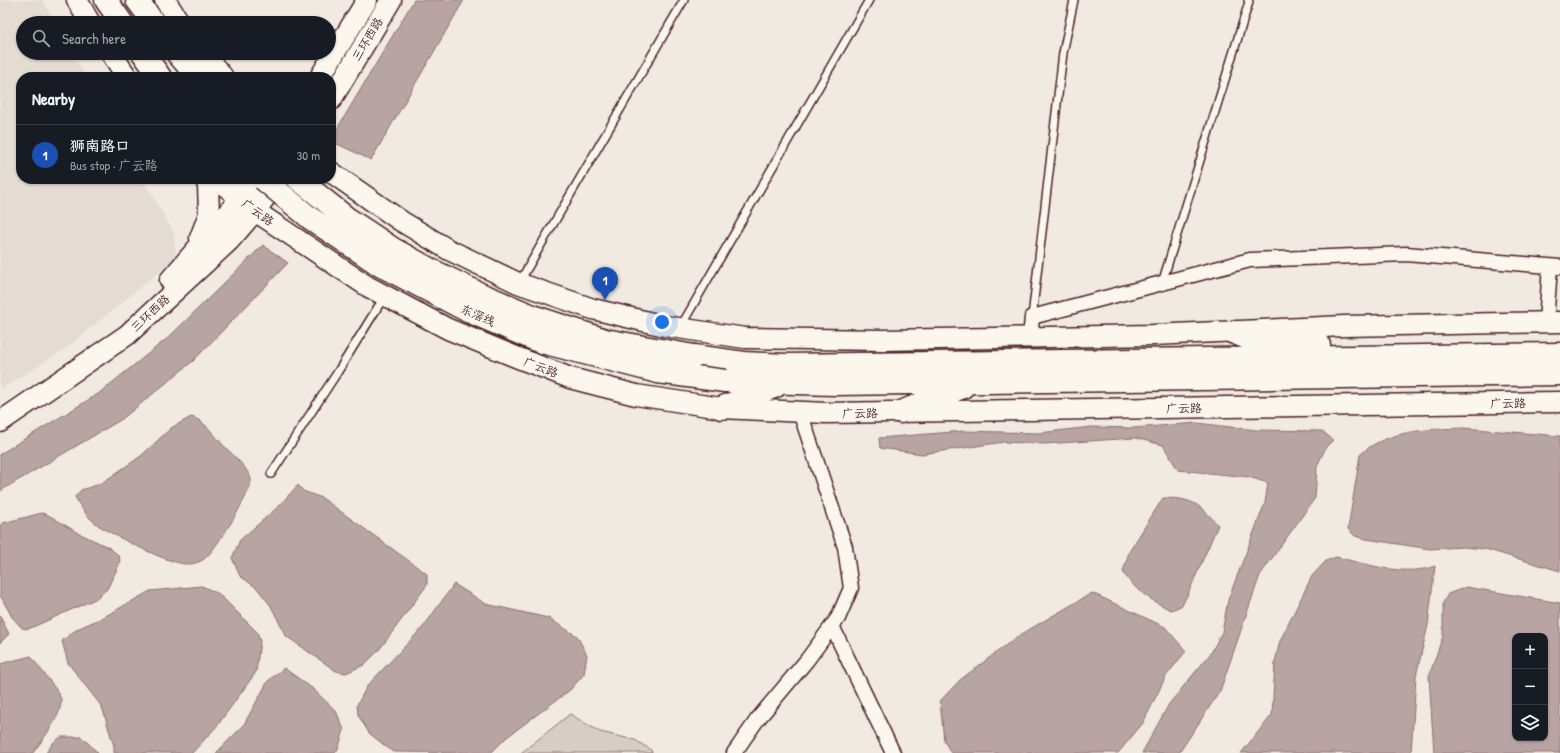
<!DOCTYPE html>
<meta charset="utf-8">
<style>
:root{--surface:#171b24;--page:#20242c;--text:#f1f3f6;--muted:#9ea1a6;--line:#363941;--accent:#d93025}
body{margin:0;font-family:"Patrick Hand","LXGW WenKai TC",sans-serif;background:var(--page);color:var(--text)}
.controls{position:absolute;right:12px;bottom:12px;display:grid;overflow:hidden;border-radius:8px;box-shadow:0 1px 3px #0004}
.controls button{width:36px;height:36px;display:grid;place-items:center;padding:0;border:0;border-bottom:1px solid var(--line);background:var(--surface);color:var(--text);font:20px sans-serif}
.you{position:absolute;left:662px;top:322px;width:14px;height:14px;margin:-10px;border:3px solid #fff;border-radius:50%;background:#1a73e8;box-shadow:0 0 0 6px #1a73e833}
.badge{display:grid;place-items:center;width:26px;height:26px;border-radius:50%;background:var(--accent);color:#fff;font-size:13px;font-weight:700}
.pin{position:absolute;translate:-50% -33px;filter:drop-shadow(0 1px 2px #0008)}
.pin::after{content:'';position:absolute;top:21px;width:14px;height:12px;background:inherit;clip-path:polygon(0 0,100% 0,50% 100%)}
.list{margin:0;padding:0;list-style:none}
h2{display:flex;justify-content:space-between;align-items:center;height:52px;margin:0;padding:0 16px;font-size:17px}
h2 small{font-size:13px;font-weight:400;color:var(--muted)}
.list li{display:grid;grid-template-columns:26px 1fr auto;gap:12px;align-items:center;box-sizing:border-box;height:60px;padding:0 16px;border-top:1px solid var(--line)}
.list b{display:block;font-size:15px;white-space:nowrap}
.list p{margin:0;font-size:13px;white-space:nowrap;color:var(--muted)}
.list em{font-size:13px;font-style:normal;color:var(--muted)}
.icon{flex:none;width:22px;height:22px;fill:none;stroke:currentColor;stroke-width:2;stroke-linecap:round;stroke-linejoin:round}
.map{position:relative;flex:none;width:1560px;height:753px;overflow:hidden}
.search{position:absolute;background:var(--surface);box-shadow:0 1px 3px #0004;left:16px;top:16px;width:320px;height:44px;display:flex;align-items:center;gap:10px;box-sizing:border-box;padding:0 14px;border-radius:22px;color:var(--muted);font-size:15px}
.panel{position:absolute;background:var(--surface);box-shadow:0 1px 3px #0004;left:16px;top:72px;width:320px;height:112px;border-radius:16px}
.map>svg:first-child{display:block}
.built{fill:#e4dbd2}
.green{fill:#d8ccc6;stroke:#917678}
.water{fill:#b8a4a2;stroke:#8c6f72;fill-rule:evenodd}
.lines{fill:none;stroke-linecap:round;stroke-linejoin:round}
.service-casing{stroke:#4a1f2b;stroke-width:10}
.minor-casing{stroke:#4a1f2b;stroke-width:17}
.secondary-casing{stroke:#4a1f2b;stroke-width:23}
.primary-casing{stroke:#4a1f2b;stroke-width:25}
.service{stroke:#fbf7ec;stroke-width:7}
.minor{stroke:#fbf7ec;stroke-width:14}
.secondary{stroke:#fbf7ec;stroke-width:20}
.primary{stroke:#fbf7ec;stroke-width:22}
.primary-bridge-casing{stroke:#4a1f2b;stroke-width:25;stroke-linecap:butt}
.primary-bridge{stroke:#fbf7ec;stroke-width:22}
.labels{text-anchor:middle;dominant-baseline:central;stroke-width:3;stroke-linejoin:round;paint-order:stroke}
.street-label{font-size:12px;fill:#4a1f2b;stroke:#fbf7ec}
</style>
<div class="map">
<svg width="1560" height="753" viewBox="0 0 1560 753">
<rect width="100%" height="100%" fill="#f0eae0"/>
<filter id="ink" filterUnits="userSpaceOnUse"><feTurbulence type="fractalNoise" baseFrequency=".025" numOctaves="2"/><feDisplacementMap in="SourceGraphic" scale="8" xChannelSelector="R" yChannelSelector="G"/><feConvolveMatrix kernelMatrix="1 2 1 2 8 2 1 2 1" color-interpolation-filters="sRGB"/></filter>
<g filter="url(#ink)">
<path class="built" d="M0,0H43L55,23H23V53H72L86,77H21V179H143L174,233L176,258L65,349L0,390Z"/>
<path class="green" d="M570,714L600,732L635,740L651,750L652,753H521Z"/>
<path class="water" d="M414,0H464L371,160L331,141V139Z
M263,245L288,263L193,361L122,419L0,491V454L98,394L169,337Z
M191,417C203,419 215,436 223,445C230,452 250,470 251,480C253,490 214,553 204,559C200,562 193,564 189,564C172,566 113,535 98,525C87,517 81,508 75,497L81,490L100,484L109,478L141,456L171,428Z
M1197,423L1256,430L1322,431L1333,440L1326,447L1317,466L1315,498L1260,575L1220,691L1179,753H1142L1169,704L1211,653L1222,632L1228,600L1265,503L1268,483L1249,477L1178,470L1163,445L1135,438L1044,444L1004,442L922,454L880,448L879,438L964,431L1039,433L1091,427L1134,428Z
M1464,428L1560,436V571L1485,549L1463,547L1430,549L1366,539L1355,536L1348,529L1360,455C1385,430 1430,429 1464,428Z
M298,485L303,491L322,498L427,574V585L379,650L364,665L346,673L336,671L286,636L271,606L257,588L240,576L232,558L240,540L278,507Z
M1163,498C1193,498 1199,504 1218,525L1187,596L1181,606L1171,610C1152,601 1134,590 1123,572L1129,552Z
M42,513L50,516L78,533L108,547L117,554L120,559L119,565L107,589L95,599L33,627L28,629L22,628L12,617L0,595V525L3,523Z
M1336,557C1366,564 1405,577 1435,566L1428,625L1416,676L1411,753H1241L1272,715L1275,662L1280,641L1312,576L1326,561Z
M454,584L486,604L548,618L577,636L587,655L584,674L570,690L507,737L491,753L393,752L369,733L358,715L357,705L367,686L424,626Z
M202,586L219,594L257,632L260,641L256,672L217,726L192,753H114V746L102,707L68,663L62,641L77,629L104,617L150,591Z
M1466,587L1560,603V753H1434L1429,676L1443,636V603L1448,594ZM1515,636H1545V738H1515Z
M1092,593L1165,627L1186,651L1166,676L1143,723L1118,753H951L944,741L940,701L960,680L1018,636Z
M0,616L9,634L0,643Z
M31,656C36,664 59,691 61,699C63,715 42,740 33,753H0V664Z
M284,668L313,689L336,711L344,730L338,749L335,753H216L243,726L268,681Z
M61,737H82L98,753H46L53,743Z"/>
<g class="lines">
<defs>
<path id="service" d="M520,281L684,0
M1162,283L1249,2L1248,0
M1032,317L1063,53L1074,0
M681,326L869,0
M271,474L337,373L384,297"/>
<path id="minor" d="M1546,322L1550,267
M1030,338L1032,317L1250,260L1406,254L1560,267
M832,626L893,753
M734,753L757,720L807,660L838,618L851,588L845,547L800,412"/>
<path id="secondary" d="M77,0L90,23
M165,0L180,23
M111,53L127,77
M203,53L223,77
M320,77L367,0
M331,100L391,0
M331,172L401,221L449,250L518,283L593,309L665,326L745,338L883,340L1153,335L1344,326L1560,322
M217,179L255,211L367,286L448,329L516,357L570,378L636,395L721,408L826,413L1560,402
M200,238L209,214L208,185L205,179
M170,280L240,199L254,179
M0,422L127,335L229,241L255,211L279,179"/>
<path id="primary" d="M106,0L122,23
M137,0L154,23
M143,53L160,77
M177,53L198,77
M1232,332L1250,339L1319,345
M694,356L744,363L786,365L1560,354
M725,381L835,384L1560,374
M721,408L776,386
M901,412L963,387"/>
</defs>
<use href="#service" class="service-casing"/>
<use href="#minor" class="minor-casing"/>
<use href="#secondary" class="secondary-casing"/>
<use href="#primary" class="primary-casing"/>
<use href="#service" class="service"/>
<use href="#minor" class="minor"/>
<use href="#secondary" class="secondary"/>
<use href="#primary" class="primary"/>
<defs>
<path id="primary-bridge" d="M263,179L310,218L380,265L468,311L538,341L658,372L725,381
M298,179L348,219L393,249L431,270L480,294L535,317L605,340L694,356"/>
</defs>
<use href="#primary-bridge" class="primary-bridge-casing"/>
<use href="#primary-bridge" class="primary-bridge"/>
</g>
</g>
<g class="labels">
<g class="street-label">
<text transform="translate(367 39) rotate(-59)">三环西路</text>
<text transform="translate(258 212) rotate(36)">广云路</text>
<text transform="translate(150 313) rotate(-43)">三环西路</text>
<text transform="translate(478 315) rotate(24)">东滘线</text>
<text transform="translate(541 367) rotate(21)">广云路</text>
<text transform="translate(1508 403) rotate(-1)">广云路</text>
<text transform="translate(1184 408) rotate(-1)">广云路</text>
<text transform="translate(860 413) rotate(-1)">广云路</text>
</g>
</g>
</svg>
<div class="controls">
<button>+</button>
<button>−</button>
<button><svg class="icon" aria-label="layers" viewBox="0 0 24 24"><path d="M12 4l9 5-9 5-9-5zM3 14l9 5 9-5"/></svg></button>
</div>
<div class="you"></div>
<div class="pin badge" style="left:605px;top:300px;background:#1a4fb4">1</div>
<div class="search"><svg class="icon" aria-label="search" viewBox="0 0 24 24"><circle cx="10" cy="10" r="6"/><path d="M15 15l6 6"/></svg>Search here</div>
<section class="panel">
<h2>Nearby<small></small></h2>
<ul class="list">
<li><span class="badge" style="background:#1a4fb4">1</span><div><b>狮南路口</b><p>Bus stop · 广云路</p></div><em>30 m</em></li>
</ul>
</section>
</div>
